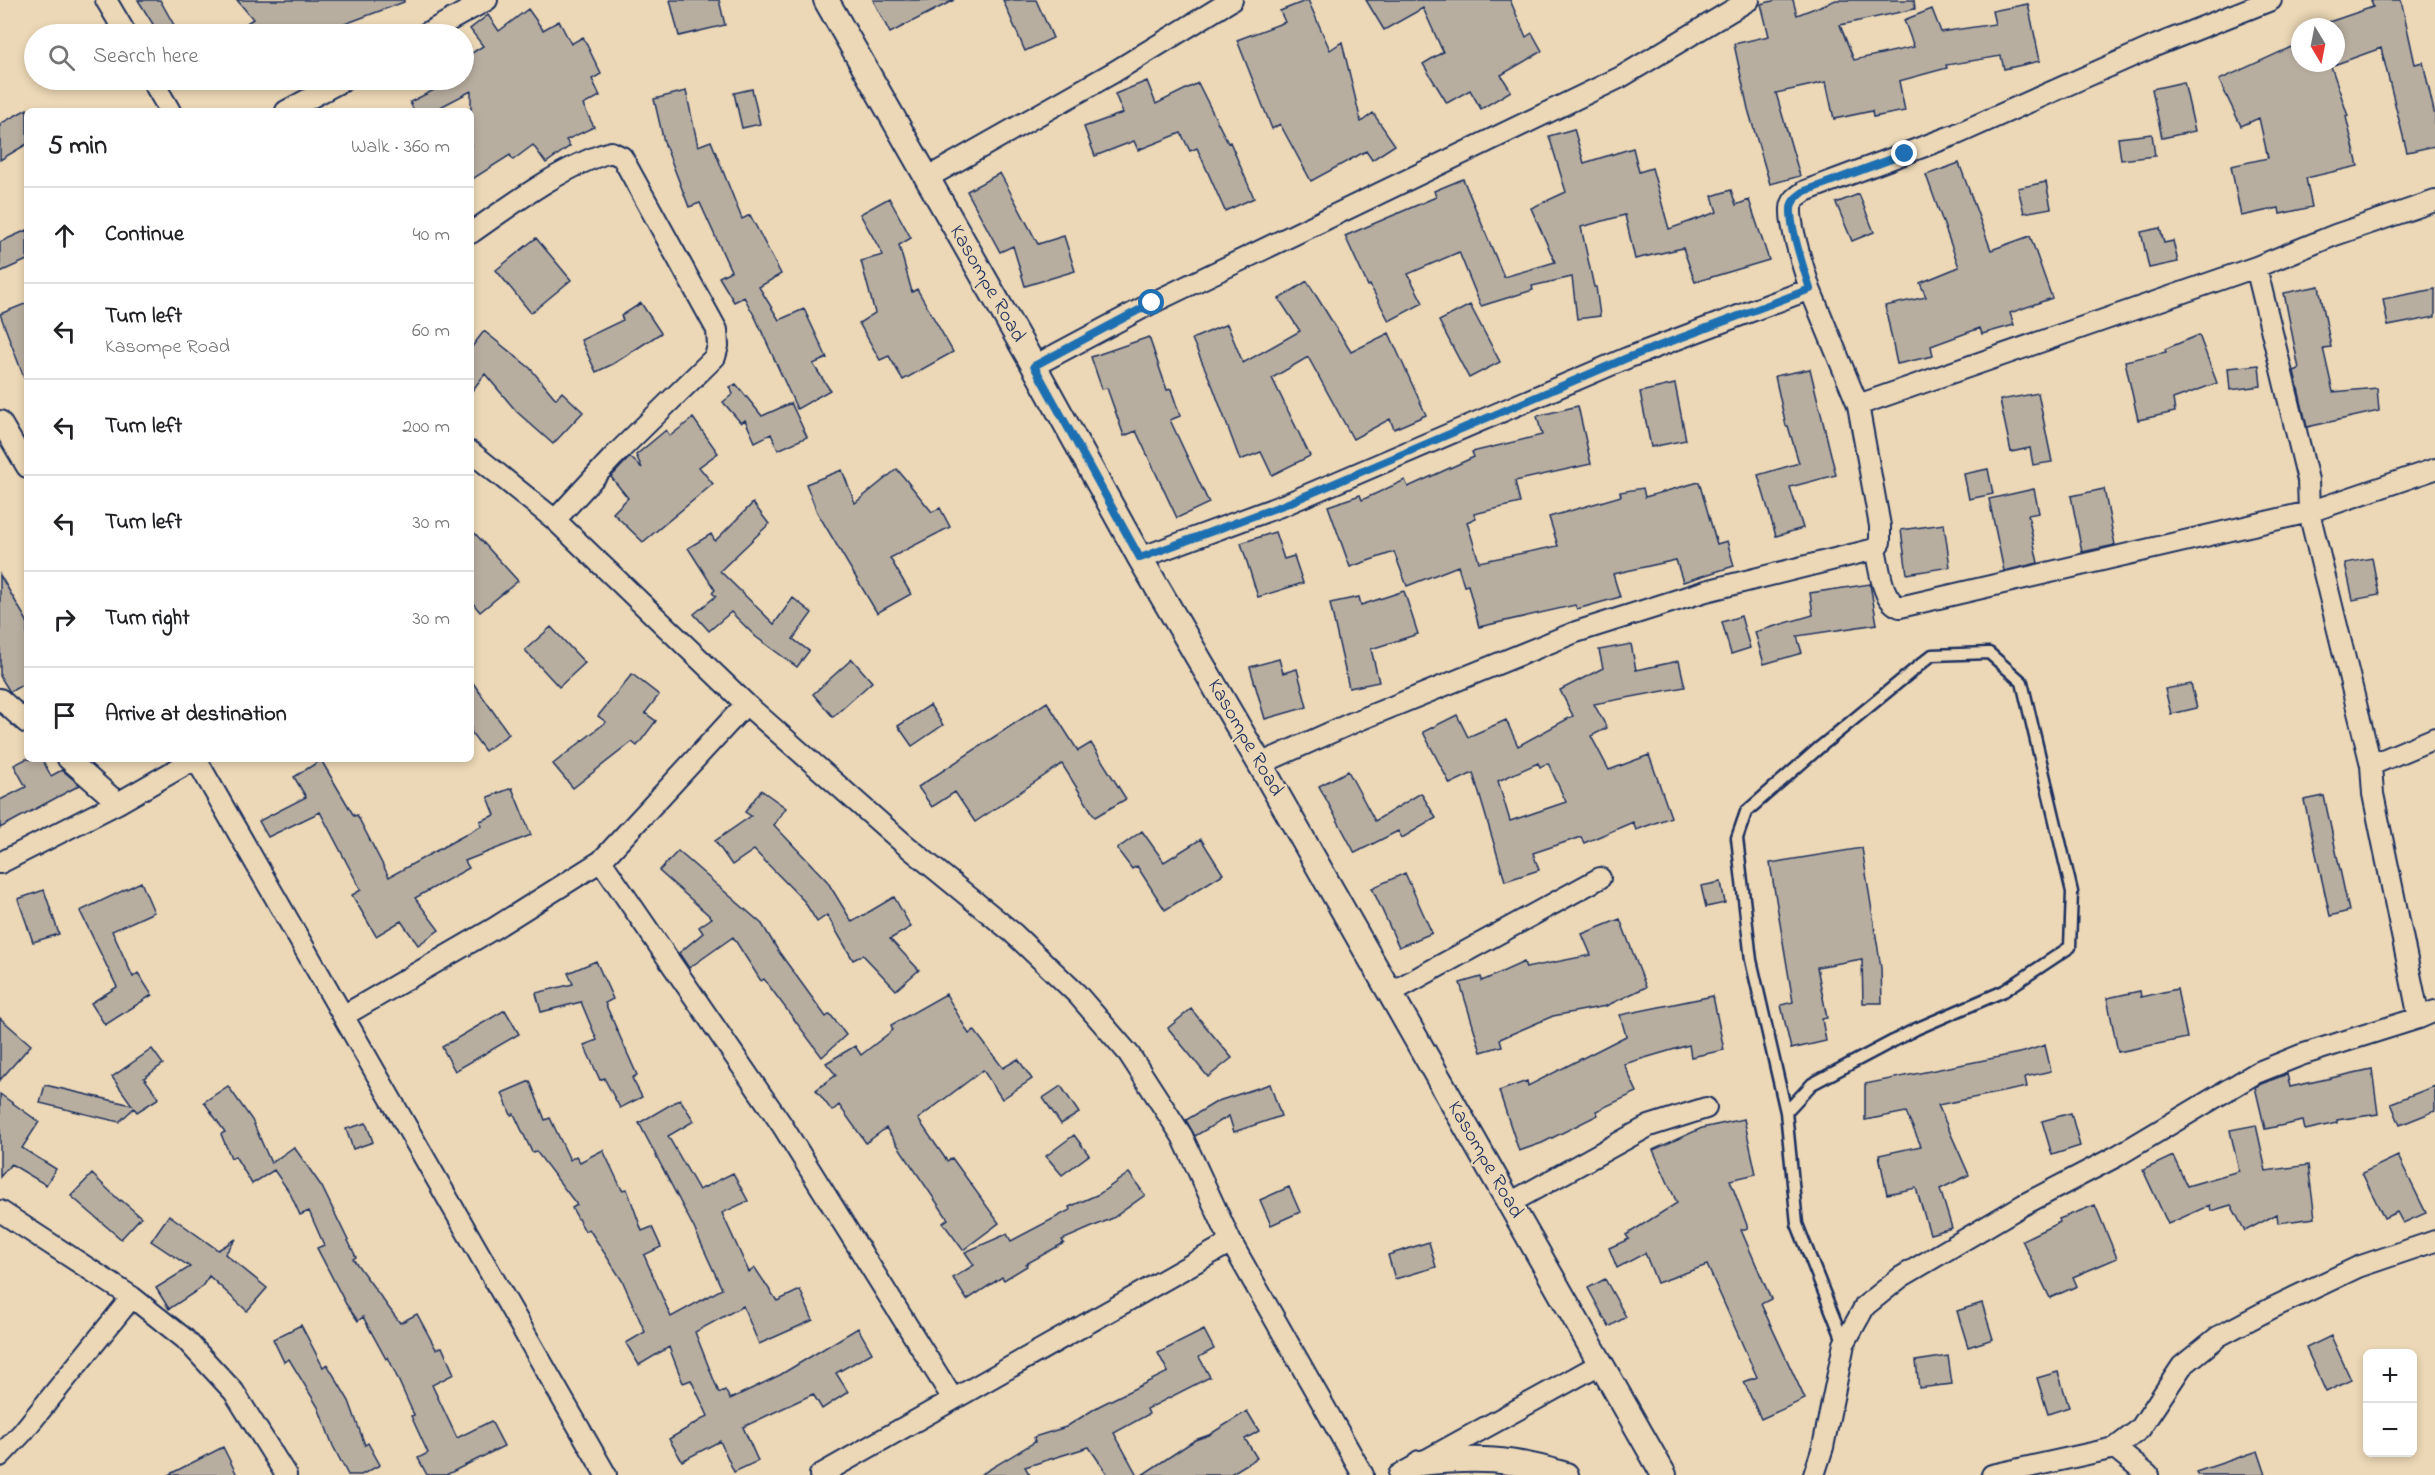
<!DOCTYPE html>
<meta charset="utf-8">
<style>
:root{--surface:#fff;--page:#f6f6f6;--text:#202124;--muted:#757577;--line:#e0e0e0}
body{margin:0;font-family:"Indie Flower",sans-serif;background:var(--page);color:var(--text)}
.controls{position:absolute;right:18px;bottom:18px;display:grid;overflow:hidden;border-radius:9px;box-shadow:0 3px 9px #0003}
.controls button{width:54px;height:54px;display:grid;place-items:center;padding:0;border:0;border-bottom:2px solid var(--line);background:var(--surface);color:var(--text);font:30px sans-serif}
.compass{position:absolute;left:2291px;top:18px;width:54px;height:54px;border-radius:50%;background:var(--surface);box-shadow:0 3px 9px #0003;rotate:170deg}
.stop{position:absolute;width:18px;height:18px;margin:-14px;border:4px solid #1f6fb2;border-radius:50%;background:#fff}
.stop.end{background:#1f6fb2;border-color:#fff;box-shadow:0 2px 6px #0008}
.list{margin:0;padding:0;list-style:none}
h2{display:flex;justify-content:space-between;align-items:center;height:78px;margin:0;padding:0 24px;font-size:26px}
h2 small{font-size:20px;font-weight:400;color:var(--muted)}
.list li{display:grid;grid-template-columns:39px 1fr auto;gap:18px;align-items:center;box-sizing:border-box;height:96px;padding:0 24px;border-top:2px solid var(--line)}
.list b{display:block;font-size:22px;white-space:nowrap}
.list p{margin:0;font-size:20px;white-space:nowrap;color:var(--muted)}
.list em{font-size:20px;font-style:normal;color:var(--muted)}
.icon{flex:none;width:33px;height:33px;fill:none;stroke:currentColor;stroke-width:2;stroke-linecap:round;stroke-linejoin:round}
.map{position:relative;flex:none;width:2435px;height:1475px;overflow:hidden}
.search{position:absolute;background:var(--surface);box-shadow:0 3px 9px #0003;left:24px;top:24px;width:450px;height:66px;display:flex;align-items:center;gap:15px;box-sizing:border-box;padding:0 21px;border-radius:33px;color:var(--muted);font-size:22px}
.panel{position:absolute;background:var(--surface);box-shadow:0 3px 9px #0003;left:24px;top:108px;width:450px;height:654px;border-radius:9px}
.map>svg:first-child{display:block}
.building{fill:#b8aea0;stroke:#1b2f5e;stroke-width:1.5;fill-rule:evenodd}
.lines{fill:none;stroke-linecap:round;stroke-linejoin:round}
.service-casing{stroke:#1b2f5e;stroke-width:15}
.minor-casing{stroke:#1b2f5e;stroke-width:24}
.tertiary-casing{stroke:#1b2f5e;stroke-width:28}
.service{stroke:#ecd8b6;stroke-width:10}
.minor{stroke:#ecd8b6;stroke-width:20}
.tertiary{stroke:#ecd8b6;stroke-width:24}
.route{stroke:#1f6fb2;stroke-width:8}
.labels{text-anchor:middle;dominant-baseline:central;stroke-width:4.5;stroke-linejoin:round;paint-order:stroke}
.street-label{font-size:21px;fill:#1b2f5e;stroke:#ecd8b6}
</style>
<div class="map">
<svg width="2435" height="1475" viewBox="0 0 2435 1475">
<rect width="100%" height="100%" fill="#ecd8b6"/>
<filter id="ink" filterUnits="userSpaceOnUse"><feTurbulence type="fractalNoise" baseFrequency=".0167" numOctaves="2"/><feDisplacementMap in="SourceGraphic" scale="12" xChannelSelector="R" yChannelSelector="G"/><feConvolveMatrix kernelMatrix="1 2 1 2 8 2 1 2 1" color-interpolation-filters="sRGB"/></filter>
<g filter="url(#ink)">
<path class="building" d="M138,0H160L179,34H159Z
M237,0H404V2L334,28L336,34H302L299,25L279,34H230L253,19Z
M670,0H719L725,25L679,36Z
M873,0H954L890,33Z
M1003,0H1036L1053,38L1025,51Z
M1308,0L1330,50L1342,42L1361,122L1373,113L1395,145L1372,160L1366,151L1311,181L1280,124L1272,129L1237,40L1285,22L1280,11Z
M1366,0H1510L1526,37L1532,33L1542,51L1501,75L1511,91L1481,109L1470,90L1447,103L1423,64L1443,52L1423,8L1384,30Z
M1776,0H1793L1797,15L1836,0H1914L1915,9L1840,25L1854,60L1914,47L1904,20L1932,9L1941,32L1995,24L1992,11L2028,4L2040,61L2004,69L2001,56L1946,65L1947,68L1899,81L1905,111L1873,117L1872,111L1834,119L1826,82L1776,93L1800,176L1770,184L1748,109L1734,44L1769,36L1761,4Z
M2371,0H2401L2415,64L2423,62L2435,116V146L2407,152L2381,48L2331,66L2348,116L2346,117L2358,166L2306,178L2312,207L2280,214L2279,208L2241,216L2231,166L2268,158L2259,118L2241,126L2219,80L2300,43V63H2336V27H2324L2323,24L2373,7Z
M528,9L543,30L559,21L571,44L583,37L601,74L592,79L600,96L583,105L594,127L566,140L570,146L546,163L533,145L513,160L510,155L471,180V91L433,111H414L410,102L454,80H464V58L483,46L470,29L488,15L499,31Z
M1147,81L1156,104L1198,83L1228,143L1230,142L1254,198L1225,211L1197,148L1190,151L1181,133L1138,150L1134,141L1095,156L1084,127L1123,113L1115,94Z
M2184,82L2195,131L2162,138L2152,89Z
M752,89L760,124L742,128L734,93Z
M686,91L698,146L711,141L742,219L750,215L781,274L759,287L779,320L804,309L827,358L813,364L830,390L797,409L756,319L744,297L734,302L719,277L731,271L700,203L689,207L664,142L654,99Z
M27,109V144L0,160V124Z
M1574,129L1584,163L1633,148L1639,172L1652,168L1669,229L1717,212L1712,196L1731,190L1736,205L1749,200L1769,260L1695,282L1683,248L1635,259L1625,215L1581,227L1594,287H1596L1600,316L1577,319L1572,277L1532,286L1533,290L1481,306L1459,252L1408,274L1423,303L1389,321L1370,285L1368,286L1345,236L1436,197L1434,191L1463,179L1504,277L1555,262L1531,208L1566,192L1549,136Z
M2152,134L2155,156L2121,160L2118,138Z
M1959,163L1991,250L2030,236L2052,298L2010,313L2014,325L1982,334L1980,328L1931,346L1933,356L1897,364L1885,306L1926,297L1920,283L1959,267L1926,175Z
M1000,173L1038,244L1064,236L1075,271L1025,286L1013,246L1000,252L967,191Z
M2046,182L2051,208L2024,213L2018,188Z
M1859,194L1874,232L1852,241L1836,203Z
M889,198L911,238L899,245L912,292L917,289L953,352L903,380L889,356L880,360L859,323L875,313L861,261L883,255L860,214Z
M2160,228L2164,243L2173,241L2178,262L2149,268L2141,232Z
M27,230V260L0,272V242Z
M536,238L571,280L531,313L496,270Z
M1307,281L1351,352L1389,333L1426,415L1394,429L1390,419L1353,439L1308,357L1272,378L1310,456L1272,475L1261,452L1240,460L1213,387L1192,339L1227,324L1243,363L1300,331L1279,299Z
M2319,286L2331,347L2323,348L2333,392L2377,388L2379,411L2307,427L2294,371L2299,369L2284,293Z
M2435,289V317L2388,326L2383,299Z
M27,303V383H26L0,314Z
M641,303L661,333L613,364L596,372L581,340L623,320L621,316Z
M1470,305L1500,362L1469,378L1439,321Z
M484,331L530,368L556,399L562,392L583,412L553,444L517,412L485,374L471,392V348Z
M2199,335L2217,383L2173,399L2175,412L2138,420L2125,361L2166,352L2165,349Z
M1149,337L1167,390L1171,389L1180,416L1170,420L1209,503L1177,518L1136,431L1124,436L1107,388L1102,389L1091,357Z
M2259,365L2261,386L2230,390L2228,368Z
M1810,369L1836,475L1790,487L1803,528L1776,536L1758,475L1799,463L1788,426H1786L1775,376Z
M736,384L762,416L791,403L807,437L778,450L771,434L755,442L745,420L741,423L723,402L733,394L730,387Z
M1675,384L1686,440L1651,447L1640,392Z
M2038,393L2052,462L2033,465L2030,448L2011,452L2000,400Z
M1578,406L1591,464L1515,481L1520,503L1474,514L1476,518L1467,522L1479,562L1558,546L1549,517L1621,496L1620,492L1643,488L1645,497L1699,482L1717,544L1727,541L1734,566L1683,582L1676,560L1613,574L1620,597L1577,609L1575,605L1479,627L1468,585L1464,586L1458,566L1407,586L1394,552L1350,567L1328,506L1360,495L1362,500L1405,480L1408,487L1474,457L1472,452L1542,435L1537,416Z
M693,418L718,453L699,467L713,484L643,542L613,513L628,498L611,477L630,457L642,468L636,455L666,430L670,436Z
M897,469L932,512L940,508L950,527L890,558L911,594L877,613L817,512L806,484L842,470L855,503Z
M1988,469L1993,494L1969,499L1964,474Z
M2034,489L2039,513L2028,515L2038,563L2004,571L1989,499Z
M2104,489L2115,545L2082,552L2071,496Z
M753,503L769,524L720,571L774,624L793,598L812,613L793,639L809,651L797,667L756,637L731,612L709,631L694,614L716,596L712,593L715,590L688,548L711,534L715,541Z
M1944,524L1950,567L1907,574L1901,530Z
M471,529L518,581L480,612L471,601Z
M1275,532L1284,559L1294,556L1303,583L1258,597L1241,543Z
M2372,558L2379,595L2353,600L2345,563Z
M0,575L27,621V682L10,692L0,676Z
M1870,584L1877,624L1797,636L1802,653L1764,664L1755,632L1813,615L1810,593Z
M1404,591L1418,634L1371,649L1379,682L1349,688L1330,603L1359,597L1361,605Z
M1741,616L1750,648L1731,654L1722,622Z
M551,627L585,663L559,687L525,650Z
M1631,644L1636,670L1679,661L1685,687L1594,704L1607,728L1591,736L1609,770L1649,755L1671,817L1636,830L1633,822L1584,843L1581,837L1533,853L1539,870L1505,881L1473,773L1450,784L1423,732L1457,715L1468,737L1506,720L1518,746L1573,716L1560,690L1603,668L1599,650ZM1538,763L1540,767L1548,763L1566,802L1510,821L1498,781Z
M852,659L872,682L833,717L813,694Z
M1279,659L1283,673L1297,669L1307,707L1265,719L1250,667Z
M632,674L659,695L645,713L656,721L637,746L632,742L573,788L553,764L606,722L598,716Z
M471,680L509,734L485,751L471,732Z
M2191,684L2197,708L2171,714L2165,689Z
M1047,702L1078,751L1091,743L1126,799L1095,817L1062,764L975,822L955,792L932,807L918,787Z
M930,705L943,725L912,746L898,726Z
M26,759H42L51,776L62,770L80,785L0,828V800L26,787L14,765Z
M321,760L354,816L357,815L389,877L481,826L480,821L495,815L488,797L512,788L531,835L465,861L469,868L415,898L439,930L418,945L401,921L376,936L352,895L361,890L320,812L268,837L259,821L306,797L294,777Z
M1348,771L1375,821L1421,793L1436,818L1402,838L1398,831L1355,853L1319,786Z
M761,790L786,808L774,825L827,881L852,922L894,897L911,927L890,939L919,970L896,990L863,955L853,960L827,915L817,922L804,901L754,850L732,865L715,841L751,816L745,812Z
M2324,796L2349,911L2330,916L2304,800Z
M1142,831L1164,862L1201,839L1223,874L1165,910L1137,866L1132,869L1117,849Z
M1862,848L1881,968L1882,1003H1863L1862,959L1817,967L1827,1018L1822,1019L1826,1041L1791,1049L1781,1005L1793,1002L1770,863Z
M678,851L762,924L779,952L826,1017L830,1014L846,1035L822,1057L764,979L761,981L733,937L689,968L679,953L703,933L699,927L712,918L659,871Z
M1405,873L1432,933L1399,947L1372,888Z
M141,882L154,912L112,931L133,977L138,973L152,995L105,1025L91,1003L117,987L80,911Z
M1721,882L1725,903L1706,907L1701,886Z
M44,890L59,934L33,942L18,899Z
M1620,919L1646,987L1606,1006L1553,1016L1500,1039L1502,1046L1481,1052L1460,983L1481,977L1482,981L1524,962L1526,968L1591,955L1582,934Z
M596,961L613,999L605,1003L637,1075L632,1078L642,1097L620,1108L604,1078L600,1080L584,1045L597,1040L581,1002L541,1012L536,993L573,984L568,973Z
M2177,989L2187,1038L2118,1052L2107,998L2140,991L2141,997Z
M946,994L969,1034L974,1030L1003,1068L1018,1059L1032,1079L1002,1099L983,1070L918,1119L947,1161L952,1158L999,1223L963,1250L943,1223L948,1219L886,1128L866,1143L839,1105L832,1111L816,1090L836,1075L826,1063L855,1046L861,1055L893,1030L891,1025Z
M1713,996L1724,1050L1691,1057L1689,1045L1624,1064L1637,1092L1596,1111L1598,1115L1542,1143L1519,1151L1499,1091L1527,1081L1528,1086L1626,1036L1620,1015Z
M1191,1009L1232,1058L1208,1077L1168,1028Z
M505,1010L519,1034L455,1071L442,1047Z
M0,1018L31,1045L0,1080Z
M2045,1045L2051,1071L2025,1077L2027,1087L1938,1105L1969,1175L1940,1189L1952,1228L1930,1234L1916,1188L1887,1194L1879,1155L1921,1146L1906,1112L1865,1120V1084L2024,1052Z
M152,1049L163,1064L144,1078L159,1098L137,1112L134,1108L119,1122L40,1103L45,1085L132,1105L112,1077Z
M2372,1069L2378,1114L2337,1120V1123L2305,1130L2303,1121L2265,1129L2255,1087L2261,1084L2287,1074L2290,1087Z
M530,1081L545,1120L550,1118L570,1160L576,1156L580,1162L603,1150L622,1190L627,1189L642,1231L652,1227L661,1247L644,1255L671,1317L722,1289L694,1228L639,1123L680,1099L694,1121L668,1136L699,1190L733,1173L748,1201L722,1213L749,1272L755,1268L777,1301L800,1290L813,1320L759,1344L743,1306L695,1332L719,1393L725,1390L730,1399L780,1375L858,1328L872,1353L836,1373L848,1392L822,1409L813,1394L743,1427L758,1461L734,1472L720,1441L682,1461L669,1439L708,1416L691,1380L683,1383L669,1347L639,1365L626,1343L645,1332L623,1282L589,1229L585,1231L572,1208L577,1205L536,1151L532,1152L514,1114L511,1115L502,1093Z
M1270,1084L1281,1116L1234,1132L1229,1116L1195,1136L1186,1120L1218,1101Z
M228,1086L252,1120L271,1163L294,1147L322,1187L356,1257L353,1259L400,1323L417,1314L436,1349L442,1347L454,1374L432,1385L457,1438L491,1421L504,1446L446,1475H427L418,1458L428,1453L411,1416L414,1415L388,1357L386,1359L363,1317L358,1321L346,1304L317,1248L324,1245L309,1211L300,1215L290,1193L274,1170L252,1184L235,1156L231,1158L221,1134L225,1132L204,1102Z
M1061,1086L1079,1113L1061,1124L1043,1098Z
M2435,1086V1111L2400,1125L2391,1103Z
M0,1094L39,1122L22,1148L56,1169L46,1185L11,1164L0,1177Z
M2071,1113L2080,1146L2052,1155L2042,1121Z
M1744,1119L1756,1174L1730,1180L1748,1228L1741,1230L1771,1299L1761,1304L1805,1399L1761,1419L1744,1382L1757,1377L1707,1265L1657,1283L1645,1253L1617,1268L1609,1248L1629,1239L1626,1235L1677,1203L1653,1150L1702,1128Z
M366,1123L373,1142L353,1149L346,1129Z
M2256,1125L2266,1171L2308,1165L2315,1218L2278,1223L2277,1214L2245,1231L2231,1205L2211,1211L2210,1205L2168,1224L2143,1170L2173,1156L2187,1186L2239,1171L2230,1130Z
M1074,1135L1089,1155L1062,1175L1046,1156Z
M2398,1156L2426,1213L2403,1223L2397,1212L2384,1218L2362,1173Z
M1129,1173L1145,1195L1113,1218L1062,1240L1064,1243L1026,1264L1027,1266L1004,1280L1002,1277L967,1300L953,1278L974,1265L965,1252L1007,1234L1011,1241L1070,1210L1069,1207L1099,1194Z
M92,1174L120,1201L121,1200L141,1217L121,1239L71,1196Z
M1289,1187L1300,1212L1271,1225L1260,1200Z
M2095,1205L2117,1258L2073,1277L2077,1286L2050,1298L2022,1240L2060,1222L2059,1219Z
M169,1215L218,1250L236,1239L225,1254L267,1288L247,1311L209,1276L201,1288L169,1309L156,1288L190,1267L151,1241Z
M1429,1242L1436,1267L1395,1279L1388,1255Z
M1605,1279L1626,1317L1609,1327L1588,1288Z
M1982,1303L1993,1339L1968,1347L1957,1311Z
M301,1325L323,1367L327,1364L349,1401L365,1445L368,1443L380,1465L361,1475H348L333,1446L318,1407L289,1359L284,1362L273,1339Z
M1204,1330L1214,1349L1199,1357L1210,1377L1147,1409L1149,1414L1114,1433L1137,1475H1108L1089,1447L1025,1467L1030,1475H980L1035,1442L1034,1437L1066,1427L1099,1406L1168,1372L1158,1353Z
M2331,1336L2351,1380L2326,1392L2306,1348Z
M1948,1356L1952,1384L1919,1388L1916,1361Z
M2058,1372L2069,1407L2048,1414L2037,1378Z
M1247,1411L1259,1431L1245,1439L1257,1458L1229,1475H1142L1195,1440L1209,1435Z
M223,1447L237,1475H168Z
M2258,1451L2266,1475H2197L2196,1472Z"/>
<g class="lines">
<defs>
<path id="service" d="M1786,1112L1812,1084L1916,1029L2004,991L2070,947L2072,892L2022,682L1989,653L1932,655L1820,747L1746,812L1737,838L1751,960L1786,1112L1797,1224L1844,1343"/>
<path id="minor" d="M106,0L126,34
M425,34L487,0
M152,80L170,111
M286,111L344,80
M927,178L1114,72L1232,0
M471,233C511,205 564,165 611,152L622,157L717,330L718,346L715,357L613,457L555,520
M2256,267L2335,235L2435,201
M1810,289L1858,405L2256,267L2308,480L2309,512L2371,765
M1034,366L1152,303L1621,77L1749,0
M0,421L27,467
M471,452L555,520L746,704L902,842L1013,933L1077,994L1129,1054L1182,1136L1231,1242L1363,1475
M1875,549C1880,568 1881,600 1900,607L2309,512L2435,469
M1140,558L1286,504L1627,358L1810,289C1804,269 1790,229 1791,209C1791,200 1798,196 1805,191L1957,134L2157,45L2271,0
M0,699L27,723
M68,759L118,803
M196,759L606,1475
M1260,764L1352,723L1576,632L1706,591L1875,549L1880,542V526L1858,405
M601,861L782,1125L953,1399
M0,863L118,803L195,759
M1390,993L1600,878
M343,1016L493,929L601,861L746,704
M2419,1018L2373,794L2371,765L2435,738
M1510,1203L1649,1126L1706,1108
M0,1211L132,1297L185,1339L234,1392L286,1475
M2115,1448L2148,1475
M0,1456L22,1433L132,1297
M820,1475L1231,1242
M1399,1475L1600,1364
M1814,1475L1823,1447L1844,1344L1865,1306L1901,1277L2023,1205L2117,1156L2256,1073L2301,1055L2419,1018L2435,1011
M1992,1475L2115,1448L2140,1429L2182,1366L2219,1336L2272,1308L2358,1267L2435,1241"/>
<path id="tertiary" d="M826,0L1034,366L1140,558L1260,764L1664,1475
M1420,1463C1476,1457 1511,1458 1566,1475"/>
</defs>
<use href="#service" class="service-casing"/>
<use href="#minor" class="minor-casing"/>
<use href="#tertiary" class="tertiary-casing"/>
<use href="#service" class="service"/>
<use href="#minor" class="minor"/>
<use href="#tertiary" class="tertiary"/>
</g>
</g>
<g class="lines" filter="url(#ink)">
<path class="route" d="M1152,303L1034,366L1140,558L1286,504L1627,358L1810,289C1804,269 1790,229 1791,209C1791,200 1798,196 1805,191L1905,154"/>
</g>
<g class="labels">
<g class="street-label">
<text transform="translate(987 284) rotate(60)">Kasompe Road</text>
<text transform="translate(1245 738) rotate(60)">Kasompe Road</text>
<text transform="translate(1485 1160) rotate(60)">Kasompe Road</text>
</g>
</g>
</svg>
<div class="controls">
<button>+</button>
<button>−</button>
</div>
<svg class="compass" viewBox="-18 -18 36 36"><path d="M0-13l5 13h-10z" fill="#e53935"/><path d="M0 13l5-13h-10z" fill="#757577"/></svg>
<div class="stop" style="left:1152px;top:303px"></div>
<div class="stop end" style="left:1905px;top:154px"></div>
<div class="search"><svg class="icon" aria-label="search" viewBox="0 0 24 24"><circle cx="10" cy="10" r="6"/><path d="M15 15l6 6"/></svg>Search here</div>
<section class="panel">
<h2>5 min<small>Walk · 360 m</small></h2>
<ul class="list">
<li><svg class="icon" aria-label="ahead" viewBox="0 0 24 24"><path d="M12 20V5M6 11l6-6 6 6"/></svg><div><b>Continue</b></div><em>40 m</em></li>
<li><svg class="icon" aria-label="left" viewBox="0 0 24 24"><path d="M17 20v-9H6M10 6l-5 5 5 5"/></svg><div><b>Turn left</b><p>Kasompe Road</p></div><em>60 m</em></li>
<li><svg class="icon" aria-label="left" viewBox="0 0 24 24"><path d="M17 20v-9H6M10 6l-5 5 5 5"/></svg><div><b>Turn left</b></div><em>200 m</em></li>
<li><svg class="icon" aria-label="left" viewBox="0 0 24 24"><path d="M17 20v-9H6M10 6l-5 5 5 5"/></svg><div><b>Turn left</b></div><em>30 m</em></li>
<li><svg class="icon" aria-label="right" viewBox="0 0 24 24"><path d="M7 20v-9h11M14 6l5 5-5 5"/></svg><div><b>Turn right</b></div><em>30 m</em></li>
<li><svg class="icon" aria-label="arrive" viewBox="0 0 24 24"><path d="M6 21V4h12l-3 4 3 4H6"/></svg><div><b>Arrive at destination</b></div></li>
</ul>
</section>
</div>
